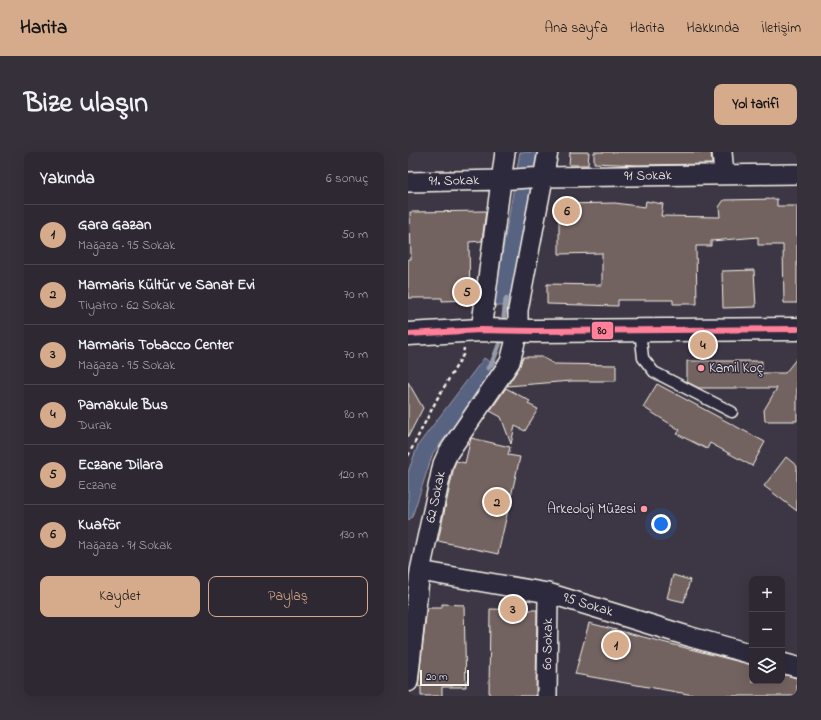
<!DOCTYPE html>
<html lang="tr">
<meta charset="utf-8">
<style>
:root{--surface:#2e2833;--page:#36303b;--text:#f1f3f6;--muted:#a7a6ac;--line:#49444e;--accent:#d6ab8b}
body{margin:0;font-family:"Indie Flower",sans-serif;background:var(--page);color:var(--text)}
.controls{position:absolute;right:12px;bottom:12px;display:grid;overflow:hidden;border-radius:8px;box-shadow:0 4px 16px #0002}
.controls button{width:36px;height:36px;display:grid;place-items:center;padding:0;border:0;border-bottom:1px solid var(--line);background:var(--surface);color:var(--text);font:20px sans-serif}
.scale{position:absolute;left:12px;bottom:10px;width:49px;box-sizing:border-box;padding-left:4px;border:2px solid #f4f1e8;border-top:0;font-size:11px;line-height:14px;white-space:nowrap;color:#f4f1e8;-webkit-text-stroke:3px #2f2a3d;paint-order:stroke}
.you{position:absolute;left:253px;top:372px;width:14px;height:14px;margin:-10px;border:3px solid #fff;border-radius:50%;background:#1a73e8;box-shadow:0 0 0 6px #1a73e833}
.badge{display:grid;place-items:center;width:26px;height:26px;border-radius:50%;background:var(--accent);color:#111;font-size:13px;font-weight:700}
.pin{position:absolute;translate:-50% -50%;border:2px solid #fff;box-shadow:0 1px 4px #0006}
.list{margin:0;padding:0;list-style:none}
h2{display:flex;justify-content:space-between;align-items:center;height:52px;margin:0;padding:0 16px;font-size:17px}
h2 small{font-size:13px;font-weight:400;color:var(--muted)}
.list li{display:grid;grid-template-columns:26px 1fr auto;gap:12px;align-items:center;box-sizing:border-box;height:60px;padding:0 16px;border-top:1px solid var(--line)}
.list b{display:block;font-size:15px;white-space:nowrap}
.list p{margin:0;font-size:13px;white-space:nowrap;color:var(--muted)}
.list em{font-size:13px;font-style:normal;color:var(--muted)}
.actions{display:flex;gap:8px;padding:12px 16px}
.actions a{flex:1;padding:9px 0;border:1px solid var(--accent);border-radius:8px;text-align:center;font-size:14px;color:var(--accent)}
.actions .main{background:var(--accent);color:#111}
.icon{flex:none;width:22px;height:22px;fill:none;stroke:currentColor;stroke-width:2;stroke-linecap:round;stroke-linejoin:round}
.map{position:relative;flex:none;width:389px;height:544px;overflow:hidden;border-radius:8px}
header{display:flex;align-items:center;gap:24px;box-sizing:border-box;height:56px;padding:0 20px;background:var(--accent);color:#111}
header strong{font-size:19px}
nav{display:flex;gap:22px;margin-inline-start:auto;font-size:14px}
.intro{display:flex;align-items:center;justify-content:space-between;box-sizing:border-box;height:96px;padding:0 24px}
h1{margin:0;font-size:28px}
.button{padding:10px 18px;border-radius:8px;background:var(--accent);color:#111;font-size:14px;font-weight:700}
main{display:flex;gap:24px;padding:0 24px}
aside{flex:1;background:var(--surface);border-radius:8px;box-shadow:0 4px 16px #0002}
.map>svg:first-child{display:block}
.water{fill:#586481;stroke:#969caa}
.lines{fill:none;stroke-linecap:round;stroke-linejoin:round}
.stream{stroke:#969caa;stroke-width:5}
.building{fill:#736461;stroke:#f4f1e8}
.lane-casing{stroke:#f4f1e8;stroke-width:13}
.street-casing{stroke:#f4f1e8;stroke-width:22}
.secondary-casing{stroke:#f4f1e8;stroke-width:25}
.path{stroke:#f4f1e8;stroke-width:2.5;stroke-dasharray:4 3;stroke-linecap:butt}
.lane{stroke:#2f2a3d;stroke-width:10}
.street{stroke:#2f2a3d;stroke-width:19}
.secondary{stroke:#2f2a3d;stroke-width:22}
.bus-1-casing{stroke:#2f2a3d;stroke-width:9}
.bus-1{stroke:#ff8098;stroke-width:6}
.poi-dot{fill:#ff9aa2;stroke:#2f2a3d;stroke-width:1.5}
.labels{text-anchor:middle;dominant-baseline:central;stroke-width:3;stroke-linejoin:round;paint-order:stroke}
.street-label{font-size:14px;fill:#f4f1e8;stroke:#2f2a3d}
.poi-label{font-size:14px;fill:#f4f1e8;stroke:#2f2a3d;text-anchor:start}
.line-badge{stroke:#2f2a3d;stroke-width:1.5}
.pale-badge-label{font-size:11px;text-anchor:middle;font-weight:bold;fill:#111}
</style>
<header>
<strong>Harita</strong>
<nav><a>Ana sayfa</a><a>Harita</a><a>Hakkında</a><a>İletişim</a></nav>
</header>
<div class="intro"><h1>Bize ulaşın</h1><a class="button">Yol tarifi</a></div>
<main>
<aside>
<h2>Yakında<small>6 sonuç</small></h2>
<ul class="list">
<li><span class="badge">1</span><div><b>Gara Gazan</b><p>Mağaza · 95 Sokak</p></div><em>50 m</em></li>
<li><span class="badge">2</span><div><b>Marmaris Kültür ve Sanat Evi</b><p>Tiyatro · 62 Sokak</p></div><em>70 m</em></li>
<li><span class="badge">3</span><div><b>Marmaris Tobacco Center</b><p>Mağaza · 95 Sokak</p></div><em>70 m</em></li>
<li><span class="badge">4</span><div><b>Pamakule Bus</b><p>Durak</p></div><em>80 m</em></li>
<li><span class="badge">5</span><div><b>Eczane Dilara</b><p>Eczane</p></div><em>120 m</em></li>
<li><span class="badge">6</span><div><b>Kuaför</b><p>Mağaza · 91 Sokak</p></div><em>130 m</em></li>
</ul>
<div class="actions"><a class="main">Kaydet</a><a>Paylaş</a></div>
</aside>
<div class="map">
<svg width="389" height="544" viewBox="0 0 389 544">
<rect width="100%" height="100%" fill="#3d3644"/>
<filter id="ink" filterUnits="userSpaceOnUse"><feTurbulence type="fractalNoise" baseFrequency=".025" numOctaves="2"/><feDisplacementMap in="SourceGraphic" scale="8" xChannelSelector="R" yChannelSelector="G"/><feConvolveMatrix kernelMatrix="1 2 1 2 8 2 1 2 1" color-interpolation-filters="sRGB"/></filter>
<g filter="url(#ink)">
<path class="water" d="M112,0H129L103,154H85Z
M76,206L91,216L25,301L4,365L0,369V320L10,293Z"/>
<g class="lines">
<path class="stream" d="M95,173L98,147
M80,216L84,211L95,183"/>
</g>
<path class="building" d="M162,0H181L180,13H161Z
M186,0H303L304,12L230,13L186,11Z
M369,47V54H389V151H376L375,93H350V85L303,89V94H288L289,152H265V148H210V154L139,152V132L194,133V101L151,102V52L207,51L237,55L238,49L255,52L253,64L312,65L311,55L316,48Z
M78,59L74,89L61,90L62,148L34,149V146H0V107H3L2,60Z
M346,118L348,155L315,156L314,119Z
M116,205H134L146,212L208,213V229H164L99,234L111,216L114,207Z
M389,206V269H357L356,258L369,236H291L279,230V209H354V221H377Z
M0,230L15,256L0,285Z
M249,232L357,290L344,314L302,291L299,297L269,282L272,278L235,255Z
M98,236L122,249L120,252L130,257L117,279L107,274L103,292L93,265L82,259Z
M63,286L102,295L100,303L112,305L90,402L30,389L46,315L48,309L57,311Z
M378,305L389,314V359L356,334Z
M265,423L282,428L276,450L259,446Z
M34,452L56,453L58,535H34V544H13V535L10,534L19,456H34Z
M82,457L129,458L128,544H81Z
M181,471L344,513V529H374V522L389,526V544H291L167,522Z"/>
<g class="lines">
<defs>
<path id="lane" d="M232,178L235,206L246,220L324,260"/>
<path id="street" d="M314,0L316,22
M0,30L92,28L136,25L389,22
M73,178L97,0
M12,419L140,441L283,485L344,502
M374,511L389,515
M0,530L12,419L35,312L40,301L102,210L110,179V158L140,0
M139,544L140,441"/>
<path id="secondary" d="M0,182L73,178L127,179L389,177"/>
</defs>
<use href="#lane" class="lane-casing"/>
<use href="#street" class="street-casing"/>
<use href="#secondary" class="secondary-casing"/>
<path class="path" d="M0,304L29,247L55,203L56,196"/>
<use href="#lane" class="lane"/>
<use href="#street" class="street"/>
<use href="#secondary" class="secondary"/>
<defs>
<path id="bus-1" d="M0,182L73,178L127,179L389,177"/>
</defs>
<use href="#bus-1" class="bus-1-casing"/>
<use href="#bus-1" class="bus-1"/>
</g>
</g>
<g class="poi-dot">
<circle cx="293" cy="216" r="4"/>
<circle cx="236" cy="357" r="4"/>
</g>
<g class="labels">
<g class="street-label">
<text transform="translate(240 24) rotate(-1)">91 Sokak</text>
<text transform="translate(46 29) rotate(-1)">91. Sokak</text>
<text transform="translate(28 345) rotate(-78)">62 Sokak</text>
<text transform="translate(180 453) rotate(17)">95 Sokak</text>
<text transform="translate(140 492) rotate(-89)">60 Sokak</text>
</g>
<g class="poi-label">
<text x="301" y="216">Kamil Koç</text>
<text x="228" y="357" text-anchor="end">Arkeoloji Müzesi</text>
</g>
</g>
<rect class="line-badge" x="183" y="169" width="23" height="19" rx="4" fill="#ff8098"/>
<g class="pale-badge-label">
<text x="194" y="182">80</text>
</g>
</svg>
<div class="controls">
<button>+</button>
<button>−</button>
<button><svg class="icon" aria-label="layers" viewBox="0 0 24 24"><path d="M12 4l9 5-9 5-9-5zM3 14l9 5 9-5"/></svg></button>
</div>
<div class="scale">20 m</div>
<div class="you"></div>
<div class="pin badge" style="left:208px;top:493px">1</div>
<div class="pin badge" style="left:89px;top:350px">2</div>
<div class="pin badge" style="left:105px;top:457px">3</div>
<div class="pin badge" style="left:295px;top:193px">4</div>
<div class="pin badge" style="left:59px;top:140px">5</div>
<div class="pin badge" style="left:159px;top:59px">6</div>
</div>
</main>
